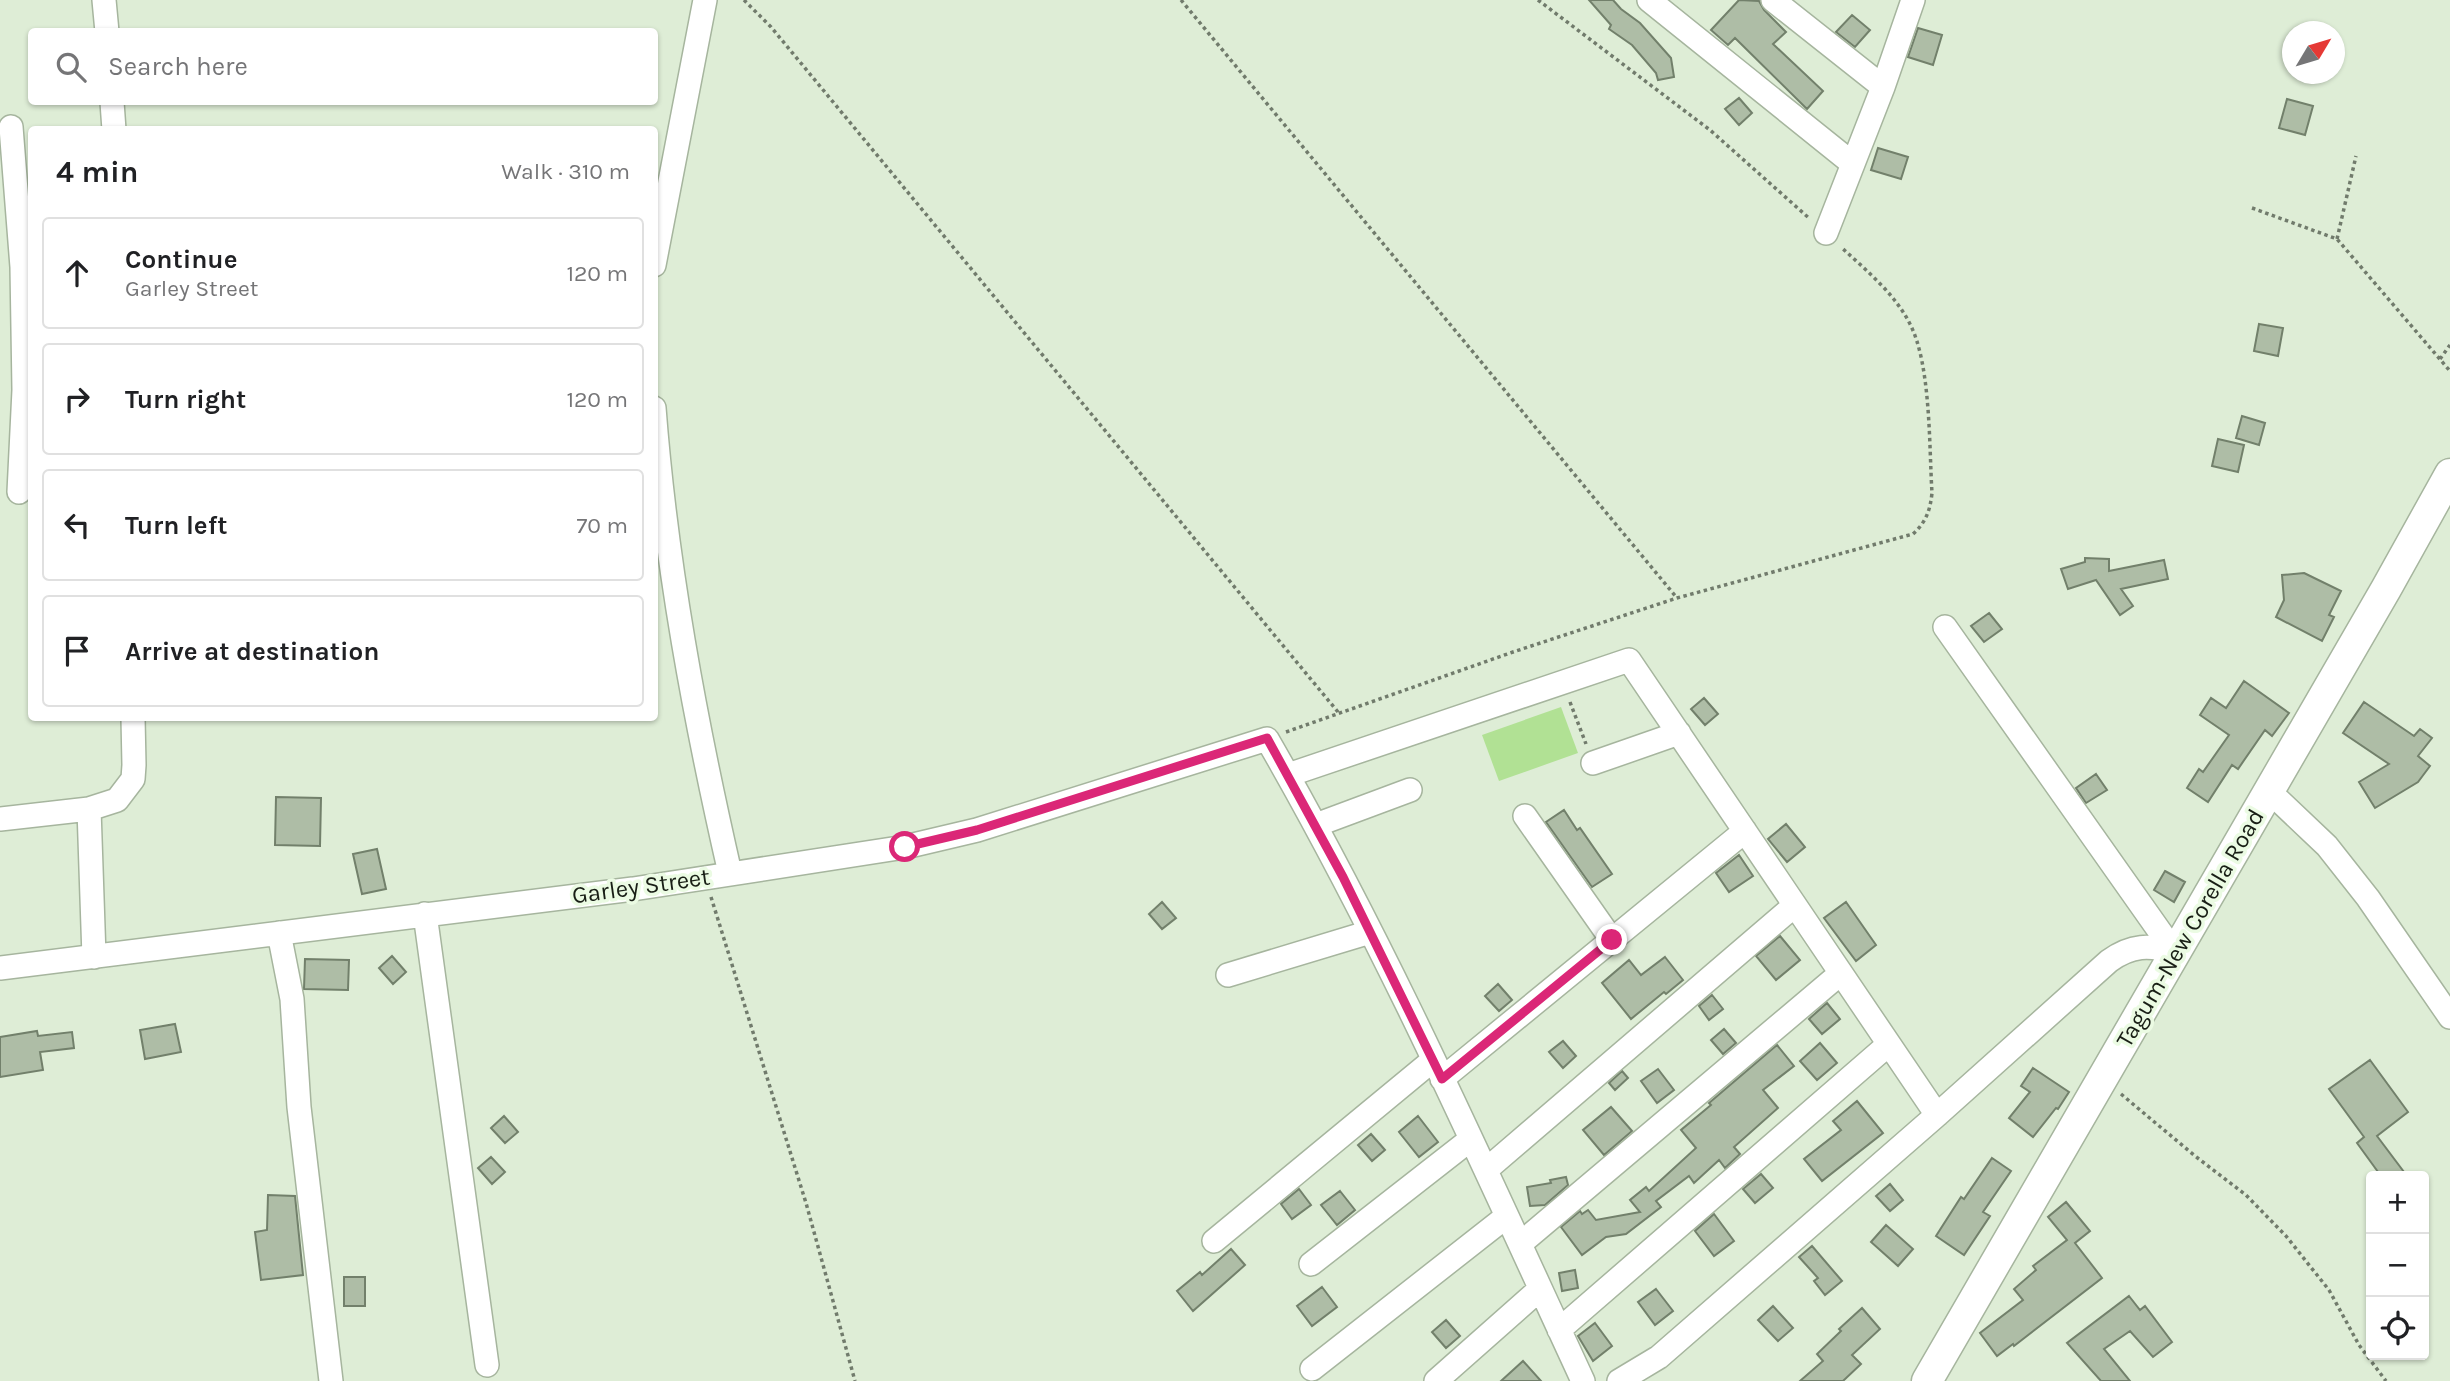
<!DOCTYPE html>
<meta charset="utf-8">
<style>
:root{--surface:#fff;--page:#f6f6f6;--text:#202124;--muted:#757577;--line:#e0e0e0}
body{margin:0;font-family:Karla,sans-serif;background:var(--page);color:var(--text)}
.controls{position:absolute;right:21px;bottom:21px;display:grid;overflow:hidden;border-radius:7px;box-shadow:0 2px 5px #0004}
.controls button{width:63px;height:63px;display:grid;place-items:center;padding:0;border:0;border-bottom:2px solid var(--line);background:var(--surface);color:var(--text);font:35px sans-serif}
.compass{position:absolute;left:2282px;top:21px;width:63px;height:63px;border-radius:50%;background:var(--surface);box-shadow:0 2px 5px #0004;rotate:52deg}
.stop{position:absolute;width:21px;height:21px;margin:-16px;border:5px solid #db2777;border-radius:50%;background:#fff}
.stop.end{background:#db2777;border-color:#fff;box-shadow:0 2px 7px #0008}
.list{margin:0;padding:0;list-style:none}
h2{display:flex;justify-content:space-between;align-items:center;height:91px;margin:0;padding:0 28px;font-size:30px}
h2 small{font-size:23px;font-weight:400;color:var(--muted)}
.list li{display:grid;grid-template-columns:46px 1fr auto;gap:21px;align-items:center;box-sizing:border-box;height:112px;margin:0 14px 14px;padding:0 14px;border:2px solid var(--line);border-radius:7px}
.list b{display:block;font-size:26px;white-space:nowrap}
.list p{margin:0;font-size:23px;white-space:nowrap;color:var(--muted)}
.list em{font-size:23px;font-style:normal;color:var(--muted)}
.icon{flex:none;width:38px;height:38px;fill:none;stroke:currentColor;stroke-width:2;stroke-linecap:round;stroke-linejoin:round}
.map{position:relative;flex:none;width:2450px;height:1381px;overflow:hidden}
.search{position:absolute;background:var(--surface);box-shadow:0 2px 5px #0004;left:28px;top:28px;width:630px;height:77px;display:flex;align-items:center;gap:18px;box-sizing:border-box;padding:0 24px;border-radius:7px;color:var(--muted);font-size:26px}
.panel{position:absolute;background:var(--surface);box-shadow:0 2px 5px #0004;left:28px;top:126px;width:630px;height:595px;border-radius:7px}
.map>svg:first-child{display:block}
.green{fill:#b1e194}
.building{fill:#aebda6;stroke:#72806b;stroke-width:2}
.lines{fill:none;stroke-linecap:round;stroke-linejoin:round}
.minor-casing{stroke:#a6b59e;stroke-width:26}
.major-casing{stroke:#a6b59e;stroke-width:33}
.path{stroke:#717b6c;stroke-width:3.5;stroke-dasharray:3.5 3.5;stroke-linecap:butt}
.minor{stroke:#fff;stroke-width:23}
.major{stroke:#fff;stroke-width:30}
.route{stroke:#db2777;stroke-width:9}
.labels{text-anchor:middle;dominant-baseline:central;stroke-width:7;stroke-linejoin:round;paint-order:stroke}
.street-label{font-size:24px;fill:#181e15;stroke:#ebfbe3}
</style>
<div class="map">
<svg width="2450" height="1381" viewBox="0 0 2450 1381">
<rect width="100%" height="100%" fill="#deedd6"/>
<path class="green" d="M1561,707L1578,753L1499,781L1482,735Z"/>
<path class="building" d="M1589,0H1613L1621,9L1640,23L1671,58L1674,77L1658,80L1656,73L1632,45L1609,29L1611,25Z
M1739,0L1759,1L1764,10L1786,32L1773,44L1823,91L1807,109L1735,38L1728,45L1711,30Z
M1852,15L1870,30L1855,47L1836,32Z
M1918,28L1942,35L1933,65L1908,57Z
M1739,98L1752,113L1739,125L1725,109Z
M2287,99L2313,106L2305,135L2279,128Z
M1878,148L1908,157L1901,179L1871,170Z
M2259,324L2283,328L2278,356L2254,351Z
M2242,416L2265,423L2259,445L2236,438Z
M2218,439L2244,445L2238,472L2212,466Z
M2085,558L2109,559V571L2164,560L2168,579L2121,589L2133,606L2120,615L2096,580L2068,589L2061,569L2085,562Z
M2304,573L2341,591L2329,615L2334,617L2322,641L2276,617L2284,600L2282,575Z
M1989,613L2002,629L1984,642L1971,626Z
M2244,681L2289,713L2272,736L2265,730L2238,769L2232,765L2208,802L2187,788L2199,769L2203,772L2229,735L2200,715L2211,698L2226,708Z
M1704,698L1718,714L1705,725L1691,709Z
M2364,702L2414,736L2420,729L2432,738L2418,756L2430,766L2418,782L2375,808L2359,782L2389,764L2343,733Z
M2096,774L2107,790L2086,803L2076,788Z
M276,797L321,798L320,846L275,845Z
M1564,810L1577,830L1580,828L1612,874L1592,887L1546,822Z
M1786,824L1805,847L1787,862L1768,839Z
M377,849L386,889L362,894L353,854Z
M1739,855L1753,876L1729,892L1716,873Z
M2165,871L2185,882L2174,902L2154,890Z
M1162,902L1176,918L1162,929L1149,914Z
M1846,902L1876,945L1856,961L1824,918Z
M1780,936L1800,960L1776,980L1756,956Z
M392,956L406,972L393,984L379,968Z
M1665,957L1683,980L1666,994L1664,992L1631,1019L1602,983L1629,960L1641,975Z
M305,959L349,960L348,990L304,989Z
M1498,984L1512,1000L1499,1011L1485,996Z
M1712,995L1723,1009L1709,1020L1699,1006Z
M1827,1003L1840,1019L1822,1034L1809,1019Z
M175,1024L181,1052L145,1059L140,1030Z
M1724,1029L1736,1043L1723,1054L1711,1040Z
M37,1031L38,1036L72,1032L74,1048L40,1052L43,1070L0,1077V1037Z
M1563,1041L1576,1056L1563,1068L1549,1052Z
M1820,1043L1837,1063L1817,1080L1800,1061Z
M1777,1045L1794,1066L1763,1090L1778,1108L1734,1147L1740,1154L1725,1168L1719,1160L1694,1183L1689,1176L1656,1201L1661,1207L1626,1234L1606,1237L1582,1255L1561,1227L1580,1211L1582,1214L1588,1210L1596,1220L1640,1212L1630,1200L1646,1187L1649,1191L1696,1148L1681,1130L1711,1105L1709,1103Z
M2370,1060L2408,1112L2377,1136L2407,1176H2381L2357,1143L2364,1137L2329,1089Z
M2033,1068L2069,1092L2058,1109L2056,1108L2033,1137L2009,1118L2030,1092L2021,1086Z
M1658,1069L1674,1090L1657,1103L1641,1081Z
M1622,1071L1628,1078L1615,1090L1609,1083Z
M1857,1101L1883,1133L1822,1181L1804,1159L1841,1130L1833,1121Z
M1611,1107L1632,1131L1604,1155L1583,1130Z
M504,1116L518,1132L505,1143L491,1128Z
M1418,1116L1438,1142L1419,1157L1399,1132Z
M1371,1134L1385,1150L1372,1161L1358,1145Z
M491,1157L505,1172L492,1184L478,1168Z
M1992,1158L2011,1171L1983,1212L1990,1216L1964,1255L1936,1236L1961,1197L1964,1199Z
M1761,1174L1773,1188L1755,1203L1743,1189Z
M1566,1177L1568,1185L1545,1205L1530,1206L1527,1187L1551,1183L1550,1180Z
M1890,1184L1903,1200L1890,1211L1876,1196Z
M1299,1189L1311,1205L1292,1219L1281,1204Z
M1340,1191L1355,1210L1337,1225L1321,1205Z
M268,1195L295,1196L303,1275L261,1280L255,1232L267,1230Z
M2066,1202L2090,1231L2075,1243L2102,1278L2014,1346L2013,1344L1997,1356L1980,1333L2023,1300L2014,1289L2036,1270L2033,1266L2067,1240L2048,1217Z
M1714,1214L1734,1241L1714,1256L1695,1231Z
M1886,1225L1913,1249L1898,1266L1871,1242Z
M1812,1246L1842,1281L1825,1295L1814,1281L1818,1278L1799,1257Z
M1231,1249L1245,1265L1193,1311L1177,1291L1200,1272L1202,1275Z
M1575,1270L1578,1288L1562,1291L1559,1273Z
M344,1277H365V1306H344Z
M1322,1287L1337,1307L1312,1326L1297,1306Z
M1656,1289L1673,1311L1655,1325L1638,1302Z
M2129,1296L2140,1310L2145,1306L2172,1342L2153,1357L2130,1331L2104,1349L2130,1381H2101L2067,1343Z
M1773,1306L1793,1328L1778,1341L1758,1320Z
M1862,1308L1880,1329L1852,1355L1861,1364L1843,1381H1800L1823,1361L1817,1354L1841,1331L1839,1329Z
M1446,1320L1460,1336L1446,1348L1432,1332Z
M1595,1323L1612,1346L1593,1361L1578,1336Z
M1523,1361L1541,1381H1501Z"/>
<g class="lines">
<defs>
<path id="minor" d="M104,0L107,32
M1649,0L1853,164
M1773,0L1883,87
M112,102L114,130
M11,127L22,267L24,390L19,492
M1826,233L1883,87L1913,0
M654,265L705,0
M654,408C666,565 695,720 730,873
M1945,627L2175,953
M1593,763L1679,733
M1288,775L1629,660L1937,1115
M2268,790L2327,846L2368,898L2450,1017
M89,809L94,957
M1525,816L1612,940
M0,819L89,809L117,800L133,779L134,765L133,718
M1316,825L1410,790
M425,914L487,1365
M279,933L292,999L299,1107L331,1381
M0,968L633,889L905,847L977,830L1267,739C1386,945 1483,1165 1583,1381
M1228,975L1370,932
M1442,1079L1745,831
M1486,1170L1795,905
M1214,1241L1433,1060
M1520,1244L1841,973
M1311,1264L1471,1139
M1559,1330L1889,1044
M1312,1369L1507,1216
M1436,1381L1540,1289
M1619,1381L1659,1357L1937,1115L2109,961C2131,945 2150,944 2175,953"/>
<path id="major" d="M1927,1381L2386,589L2450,474"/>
</defs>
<use href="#minor" class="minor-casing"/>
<use href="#major" class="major-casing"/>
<path class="path" d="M744,0L771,27L1338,712
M1181,0L1677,598
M1538,0L1710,130L1810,219
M2252,208L2337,239L2450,371
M2337,239L2356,156
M2440,359L2450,345
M1570,702L1586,744
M1286,732L1513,652L1677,598L1913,534C1926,522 1930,511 1932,493C1929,445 1931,365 1910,324C1895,294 1866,270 1842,248
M711,897L806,1203L855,1381
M2121,1094L2195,1156L2246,1195L2286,1236L2329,1290L2359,1345L2386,1381"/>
<use href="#minor" class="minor"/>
<use href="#major" class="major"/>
</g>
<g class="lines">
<path class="route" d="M905,847L977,830L1267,738L1343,877L1442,1079L1612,940"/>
</g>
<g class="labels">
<g class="street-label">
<text transform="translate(641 886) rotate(-8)">Garley Street</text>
<text transform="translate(2190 928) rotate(-60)">Tagum-New Corella Road</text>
</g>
</g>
</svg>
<div class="controls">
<button>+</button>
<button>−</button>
<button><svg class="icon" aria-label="locate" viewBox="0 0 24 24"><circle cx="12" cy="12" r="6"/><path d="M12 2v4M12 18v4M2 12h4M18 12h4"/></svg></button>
</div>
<svg class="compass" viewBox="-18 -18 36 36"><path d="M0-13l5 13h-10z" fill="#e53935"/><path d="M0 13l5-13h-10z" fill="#757577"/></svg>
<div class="stop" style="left:905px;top:847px"></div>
<div class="stop end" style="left:1612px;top:940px"></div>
<div class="search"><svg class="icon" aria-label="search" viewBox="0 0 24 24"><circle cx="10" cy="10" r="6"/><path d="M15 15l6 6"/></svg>Search here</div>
<section class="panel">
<h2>4 min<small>Walk · 310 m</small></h2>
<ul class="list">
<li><svg class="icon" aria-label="ahead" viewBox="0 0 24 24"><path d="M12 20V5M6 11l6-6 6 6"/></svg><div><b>Continue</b><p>Garley Street</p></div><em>120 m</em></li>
<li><svg class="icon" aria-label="right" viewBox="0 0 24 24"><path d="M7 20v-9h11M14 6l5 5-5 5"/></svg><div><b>Turn right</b></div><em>120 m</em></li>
<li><svg class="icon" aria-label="left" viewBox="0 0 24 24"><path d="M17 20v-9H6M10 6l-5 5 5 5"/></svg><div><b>Turn left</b></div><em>70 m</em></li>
<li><svg class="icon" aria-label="arrive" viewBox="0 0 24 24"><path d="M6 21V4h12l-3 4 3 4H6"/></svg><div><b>Arrive at destination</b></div></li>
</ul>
</section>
</div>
